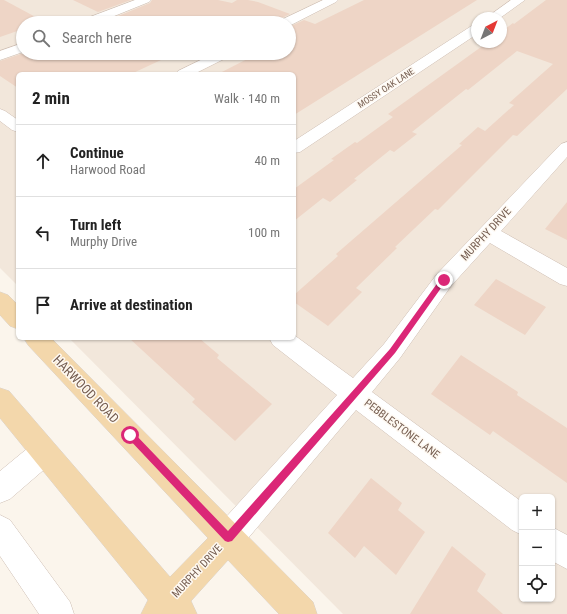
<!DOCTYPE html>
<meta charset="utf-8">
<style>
:root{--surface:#fff;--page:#f2f2f2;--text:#222;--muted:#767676;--line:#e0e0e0}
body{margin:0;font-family:"Roboto Condensed",sans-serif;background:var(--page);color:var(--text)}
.controls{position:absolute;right:12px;bottom:12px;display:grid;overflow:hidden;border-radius:6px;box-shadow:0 1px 3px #0004}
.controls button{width:36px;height:36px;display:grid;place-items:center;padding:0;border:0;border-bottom:1px solid var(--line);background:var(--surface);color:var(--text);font:20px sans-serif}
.compass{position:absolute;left:471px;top:12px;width:36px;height:36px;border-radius:50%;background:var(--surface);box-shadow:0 1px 3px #0004;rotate:42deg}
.stop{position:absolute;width:12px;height:12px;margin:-9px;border:3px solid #db2777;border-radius:50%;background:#fff}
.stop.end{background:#db2777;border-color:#fff;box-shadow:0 1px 4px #0008}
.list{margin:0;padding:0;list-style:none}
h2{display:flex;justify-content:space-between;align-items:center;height:52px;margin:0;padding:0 16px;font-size:17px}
h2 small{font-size:13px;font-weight:400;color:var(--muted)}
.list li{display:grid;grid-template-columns:26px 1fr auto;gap:12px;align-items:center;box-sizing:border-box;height:72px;padding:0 16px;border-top:1px solid var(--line)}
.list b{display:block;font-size:15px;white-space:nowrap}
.list p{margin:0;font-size:13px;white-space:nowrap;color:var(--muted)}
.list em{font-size:13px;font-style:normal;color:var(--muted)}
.icon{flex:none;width:22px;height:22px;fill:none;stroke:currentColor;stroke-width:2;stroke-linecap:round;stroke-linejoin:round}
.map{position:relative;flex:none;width:567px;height:614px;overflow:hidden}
.search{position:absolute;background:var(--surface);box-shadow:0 1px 3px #0004;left:16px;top:16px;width:280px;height:44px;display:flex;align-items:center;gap:10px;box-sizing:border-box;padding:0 14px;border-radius:22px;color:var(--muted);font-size:15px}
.panel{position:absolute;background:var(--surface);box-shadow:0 1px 3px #0004;left:16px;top:72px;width:280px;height:268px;border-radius:6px}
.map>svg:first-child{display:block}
.residential{fill:#f2e7db;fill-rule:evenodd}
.building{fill:#eed5c6}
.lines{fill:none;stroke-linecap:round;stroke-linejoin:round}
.minor-casing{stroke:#cdbdb2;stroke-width:1}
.major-casing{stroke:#d8d2ce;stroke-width:1}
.minor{fill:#fff;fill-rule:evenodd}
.major{fill:#f3d7ab;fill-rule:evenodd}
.route{fill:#db2777}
.labels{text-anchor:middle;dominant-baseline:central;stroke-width:3;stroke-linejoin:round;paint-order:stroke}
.far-street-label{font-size:9px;fill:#755d50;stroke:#fef9f2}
.street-label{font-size:11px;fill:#755d50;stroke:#fef9f2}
.near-street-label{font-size:13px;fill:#755d50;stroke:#fef9f2}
</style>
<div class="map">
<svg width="567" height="614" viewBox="0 0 567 614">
<rect width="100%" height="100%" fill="#fbf5ec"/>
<path class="residential" d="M0,0H567V614H343L69,338H294V74H18V286L0,268ZM477,18H501V42H477ZM23,23H289V53H23ZM522,497H552V599H522Z"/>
<path class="building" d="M0,0H4L43,21L39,23H23V29L0,37Z
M73,0H131L98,12Z
M152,0H218L232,3L237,0H248L258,2L290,14L280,19L278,23H120L111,19L150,3Z
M364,0H477L294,115V74H218L259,53H289V27L304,20L315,24Z
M546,0H567V89L517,136L513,135L438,210L435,209L395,247L397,248L356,288L362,292L328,326L294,302V295L338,256L336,254L462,145L459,144L478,127L485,131L514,105L509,103L553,64L517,51L468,90L466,89L437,112L412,132L417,134L394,152L390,150L354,179L357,180L330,202L323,198L294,221V189L334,160L331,159L355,142L357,143L393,117L388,114L488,42H501V32L513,23L514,24Z
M24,53H176L131,74H18V88L0,76V61Z
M567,202V240L545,229Z
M496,279L546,307L525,335L474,305Z
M129,338H199L219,355L217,358L272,404L235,441L192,402L195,399Z
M461,355L518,392L517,395L567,428V483L493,431L490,435L431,394Z
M371,478L402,503L398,510L425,532L396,575L364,546L355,558L328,533Z
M452,546L486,574L477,591L503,614H410Z"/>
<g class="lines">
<defs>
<path id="minor" d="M135,0H151L149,2L97,23H80L82,20Z
M323,0H338L336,2L289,26V23H279L281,20Z
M511,0H525L500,18H486Z
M477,24V34L300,152L294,153V141L473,25Z
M23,43V52L0,60V51Z
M215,53H232L230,56L194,74H176L178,71Z
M0,109L5,111L18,120V132L12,130L0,121Z
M567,142V157L501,231L567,268V286L560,284L490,243L451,286L400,358L372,392L522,502V535L512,530L356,410L239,549L228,553L217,549L213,538L217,527L337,395L273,345L269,338H294V335L353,378L384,344L437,274L561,144Z
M44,439L54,443L57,452L54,461L10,499L0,503V471L34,443Z
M0,515L10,520L70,602L74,614H39L0,556Z
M552,527L567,535V569L552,561Z"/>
<path id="major" d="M0,292L8,295L18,305V329L10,326L0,315Z
M24,338H51L313,602L317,614H279L228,560L191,601L197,614H141L148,600L0,418V388L9,391L170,577L208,538L28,345Z"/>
</defs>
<use href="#minor" class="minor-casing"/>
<use href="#major" class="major-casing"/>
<use href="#minor" class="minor"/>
<use href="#major" class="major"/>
</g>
<path class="route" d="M444,277L446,278V281L395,353L232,541L228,542L225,541L127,437V432H133L228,531L390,349L441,278Z"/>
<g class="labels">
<g class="far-street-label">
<text transform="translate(386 88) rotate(-33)">MOSSY OAK LANE</text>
</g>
<g class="street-label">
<text transform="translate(486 234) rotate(-47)">MURPHY DRIVE</text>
<text transform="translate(402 429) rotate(37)">PEBBLESTONE LANE</text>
<text transform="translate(197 571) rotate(-47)">MURPHY DRIVE</text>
</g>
<g class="near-street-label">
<text transform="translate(86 389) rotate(46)">HARWOOD ROAD</text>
</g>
</g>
</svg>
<div class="controls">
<button>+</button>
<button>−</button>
<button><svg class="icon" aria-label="locate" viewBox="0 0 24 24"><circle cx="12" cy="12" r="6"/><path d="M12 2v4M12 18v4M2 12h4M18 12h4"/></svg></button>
</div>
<svg class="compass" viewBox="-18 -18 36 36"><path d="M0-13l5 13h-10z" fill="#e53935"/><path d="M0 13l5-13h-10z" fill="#767676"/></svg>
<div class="stop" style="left:130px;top:435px"></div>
<div class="stop end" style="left:444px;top:280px"></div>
<div class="search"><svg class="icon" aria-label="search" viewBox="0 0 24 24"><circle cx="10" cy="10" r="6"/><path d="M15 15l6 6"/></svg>Search here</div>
<section class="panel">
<h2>2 min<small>Walk · 140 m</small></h2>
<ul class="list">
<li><svg class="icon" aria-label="ahead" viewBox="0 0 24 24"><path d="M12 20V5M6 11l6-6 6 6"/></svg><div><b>Continue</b><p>Harwood Road</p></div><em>40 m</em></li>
<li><svg class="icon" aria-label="left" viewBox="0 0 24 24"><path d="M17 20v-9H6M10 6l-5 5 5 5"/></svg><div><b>Turn left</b><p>Murphy Drive</p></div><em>100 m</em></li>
<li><svg class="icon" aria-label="arrive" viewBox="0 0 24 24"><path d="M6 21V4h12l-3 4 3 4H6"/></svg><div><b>Arrive at destination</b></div></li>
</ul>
</section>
</div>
